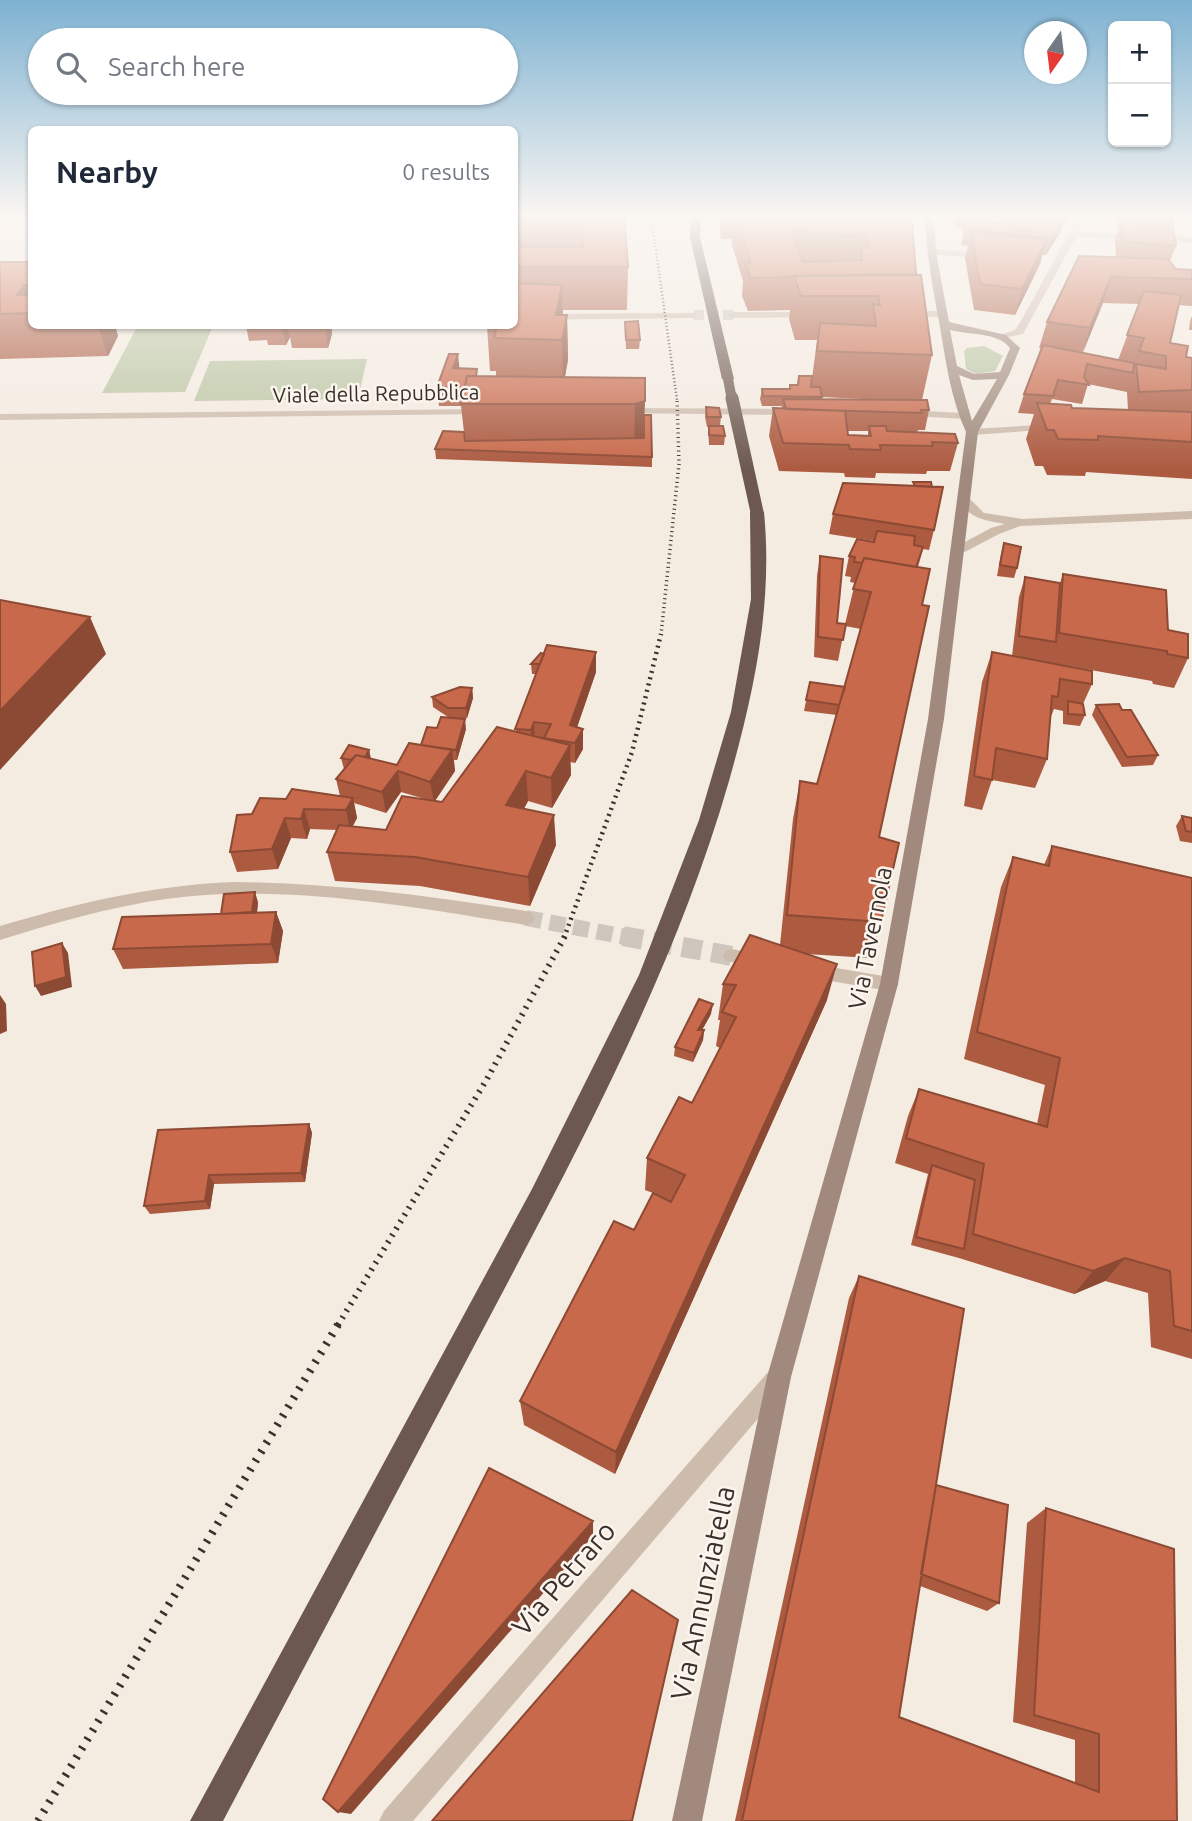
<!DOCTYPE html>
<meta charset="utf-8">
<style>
:root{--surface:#fff;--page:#f2f2f3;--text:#1f2937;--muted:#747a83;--line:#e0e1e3}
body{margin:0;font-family:Ubuntu,sans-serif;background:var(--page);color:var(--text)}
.controls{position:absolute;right:21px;top:21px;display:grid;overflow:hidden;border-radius:10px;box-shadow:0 2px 5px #0004}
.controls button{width:63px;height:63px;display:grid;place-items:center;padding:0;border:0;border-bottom:2px solid var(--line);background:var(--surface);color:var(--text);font:35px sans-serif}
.compass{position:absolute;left:1024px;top:21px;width:63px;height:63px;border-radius:50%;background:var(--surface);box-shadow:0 2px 5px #0004;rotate:194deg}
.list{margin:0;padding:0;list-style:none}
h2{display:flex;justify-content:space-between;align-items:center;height:91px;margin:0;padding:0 28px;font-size:30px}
h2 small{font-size:23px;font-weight:400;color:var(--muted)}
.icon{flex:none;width:38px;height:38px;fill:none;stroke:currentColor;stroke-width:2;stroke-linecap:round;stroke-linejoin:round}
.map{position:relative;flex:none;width:1192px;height:1821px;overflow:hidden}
.search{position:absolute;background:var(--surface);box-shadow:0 2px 5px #0004;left:28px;top:28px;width:490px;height:77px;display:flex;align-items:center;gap:18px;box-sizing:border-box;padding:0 24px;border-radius:38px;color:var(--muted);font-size:26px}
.panel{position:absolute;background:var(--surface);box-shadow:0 2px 5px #0004;left:28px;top:126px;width:490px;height:203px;border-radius:10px}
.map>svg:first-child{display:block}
.green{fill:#b8c4a0}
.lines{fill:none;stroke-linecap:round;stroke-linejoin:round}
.minor-tunnel-far2{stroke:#cfc6bd;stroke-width:10;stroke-dasharray:10 4.5;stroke-linecap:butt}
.minor-tunnel-far1{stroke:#cfc6bd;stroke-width:16;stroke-dasharray:16 8;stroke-linecap:butt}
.minor-tunnel{stroke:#cfc6bd;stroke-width:20;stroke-dasharray:20 10;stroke-linecap:butt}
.minor{fill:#cdbbac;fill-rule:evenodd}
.tertiary{fill:#cdbbac;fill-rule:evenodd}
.secondary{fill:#a18a7d;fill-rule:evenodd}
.trunk{fill:#6c584f;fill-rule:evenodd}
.rail-far4{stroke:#3b302b;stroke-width:2.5;stroke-dasharray:1 2.5;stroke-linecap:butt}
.rail-far3{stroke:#3b302b;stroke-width:3.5;stroke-dasharray:1 3.5;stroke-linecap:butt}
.rail-far2{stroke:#3b302b;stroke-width:4.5;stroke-dasharray:2 4.5;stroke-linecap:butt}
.rail-far1{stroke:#3b302b;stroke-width:6;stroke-dasharray:2 6;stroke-linecap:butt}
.rail{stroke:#3b302b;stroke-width:8;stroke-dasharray:2.5 8;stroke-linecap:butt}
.trunk-bridge-far1{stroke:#6c584f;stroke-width:10}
.trunk-bridge{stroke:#6c584f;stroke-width:13}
.wall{fill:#ac5a40;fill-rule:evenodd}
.shaded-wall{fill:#8c4a34}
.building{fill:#c8694b;stroke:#8c4a34;stroke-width:2;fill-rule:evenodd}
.labels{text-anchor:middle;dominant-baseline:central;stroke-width:5;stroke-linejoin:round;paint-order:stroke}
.far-street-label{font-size:21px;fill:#3b302b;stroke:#fbf5ee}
.street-label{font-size:24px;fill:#3b302b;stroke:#fbf5ee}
.near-street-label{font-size:28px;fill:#3b302b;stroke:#fbf5ee}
</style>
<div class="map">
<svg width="1192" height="1821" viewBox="0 0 1192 1821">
<rect width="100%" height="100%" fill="#f4ebe1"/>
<path class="green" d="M213,326L185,392L102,393L137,327Z
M984,346L1003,356L995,371L976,374L966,369L964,351L967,348Z
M367,359L358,399L194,401L210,361Z"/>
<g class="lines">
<path class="minor-tunnel-far2" d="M694,315H733"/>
<path class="minor-tunnel-far1" d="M526,918L632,938"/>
<path class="minor-tunnel" d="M623,936L732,956"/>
<path class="minor" d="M1079,215H1087L1078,232L1192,237V243L1076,237L1023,334L999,339V335L1015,330L1021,321Z
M930,249L987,253L992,256L987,259L927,254Z
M905,311H943L948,314L943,317L902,316L900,314Z
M810,312L813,313V317L733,318L728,315L733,312Z
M697,313V317L694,318L514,320V314Z
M620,408L795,409L801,412L795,415L616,413L614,411Z
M488,409L490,411L484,414L0,420V414Z
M904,410L963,413L969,416L963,419L900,415V411Z
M1052,424L1058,427L1056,429L972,435L966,432L972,429Z
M234,882C332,883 429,896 526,911L532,913L535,918L532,923L526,925C408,906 285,883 166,899C109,907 54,923 0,940V926C78,903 153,885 234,882Z
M732,949L767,956L770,961L767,966L761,968L726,961L723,956L726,951Z
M813,964L889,977L896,979L898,984L896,989L889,991L813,978L807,976L804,971L807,966Z"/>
<path class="tertiary" d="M960,497H968L984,513L1022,519L1192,511V519L1020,526L999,534L957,556L952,555V549L991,528L1005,524C984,520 970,519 958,500Z
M777,1367L785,1371L789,1379L785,1387L413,1821H379L384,1811L769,1371Z"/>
<path class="secondary" d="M925,215H933L937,258L949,322L1006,335L1020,348L1009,375L978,432L944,719L898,984L791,1377L702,1821H672L767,1377L880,984L928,719L966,432C951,399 946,363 940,327C933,290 926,253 925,215ZM950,330C969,335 998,332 1010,348L1000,372L974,374L957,366ZM959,375L973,380L997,379L972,421Z"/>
<path class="trunk" d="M691,215H701L700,237L734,379L728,382L722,379L690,237Z
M757,508L764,512C773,605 754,692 729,781C671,982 569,1166 472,1350C389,1507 306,1664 223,1821H190L532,1189L639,975L699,820L731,712L751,599L750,512Z"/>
<path class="rail-far4" d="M651,215L677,400"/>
<path class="rail-far3" d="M661,635L679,464L677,398"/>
<path class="rail-far2" d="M564,938L632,752L661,634"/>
<path class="rail-far1" d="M338,1325L487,1079L565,936"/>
<path class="rail" d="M38,1821L339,1323"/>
<path class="trunk-bridge-far1" d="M728,379L732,400"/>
<path class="trunk-bridge" d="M732,398L757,512"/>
</g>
<path class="wall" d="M514,215H624L628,267L627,310H563V315H567L568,360L565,377L645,378L644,415L652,457V467L436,459L435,449L464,432L461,406H439L437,387L460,368L477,376H496V371H490L487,326H514Z
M718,215H808L867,219L868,215H907L906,222L932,355L922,400L929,410L925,430H918L917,432L958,443L950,471H927L926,474L876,473L875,478L845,477L844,473L779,471L769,436L773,408L781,409L782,406H762L760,399L762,389H789L790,385H797L799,376L812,379L817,340H795L789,319L790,310L748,311L742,296L743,281L732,245V239H721ZM822,397L883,400L821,399ZM848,431H868V436L848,435Z
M956,215H992L986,221L1002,223L1006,215H1070L1064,225H1063L1061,231L1046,255H1042L1040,264L1015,315L974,310L965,258L968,246L961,245L964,234L962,233L963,228L954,227Z
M1117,215H1176L1172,227L1176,246L1170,261L1176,269L1192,270V306L1178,305L1170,343L1186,357L1192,358V479L1086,472L1085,476L1047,475L1043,466H1035L1026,439L1034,414L1018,413L1024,394L1042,349L1039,348L1047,322L1116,257L1115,239L1119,228L1117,227L1119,223L1115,222ZM1103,303L1139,304L1118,360L1082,353ZM1088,384L1127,392L1128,410L1072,408L1050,404L1052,399L1082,404Z
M0,262H32V326H115L118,336L108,356L0,359Z
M1192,316V330H1189L1190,321Z
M625,322L640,340L639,349H626Z
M246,326H331L332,334L328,348H292L290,337L286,345H268L267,340L249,341Z
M706,407L721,417L720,426L725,436L724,445H709L708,427H707L705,417Z
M913,482L934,530L929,550L923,549L918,567L922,605L879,837L881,922L870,958L806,954L827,1000L615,1474L524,1425L520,1401L634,1230L653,1193L645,1190L647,1158L692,1103L720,1048L716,1046L720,1020H718L723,984L780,945L793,819L800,781L817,784L837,715L804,711L810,682L845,686L861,629L845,626L838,661L814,657L817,576L820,556L837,623L845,624L855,583L850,582L851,577L845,576L849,556L874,541L829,534L833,514L913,486Z
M1004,543L1017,568L1014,578L997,576L1001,554Z
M1063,574L1168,630L1188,658L1174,688L1153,684L1152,681L1024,658L1092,684L1083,704L1085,715L1080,726L1063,724V711L1054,709L1050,719L1047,759L1035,788L992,780L982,810L964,806L982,682L992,652L1012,656L1019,597L1025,577L1060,583Z
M531,664L596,672L577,727L583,749L575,763L570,762L571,775L552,808L528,801L524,809L556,845L530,906L420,886L335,881L327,852L337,830L310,829L307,839L291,838L278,869L237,872L230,852L252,814L286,799L340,796L336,779L344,769L341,758L369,750L371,759L397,765L421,745L448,717L433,707L432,697L472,688L473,698L467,718L461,719L466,729L457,760H454L455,771L435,801L442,802L516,731L536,674H532ZM401,792L425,799L386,830L353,826L357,818L354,803L386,813Z
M1096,705L1122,710L1158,755L1153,765L1122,767L1092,715Z
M1182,816L1192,818V843L1180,841L1176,826Z
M1052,846L1192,878V1359L1151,1347L1148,1293L1105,1281L1074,1294L959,1258L911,1245L928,1174L895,1163L908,1116L919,1089L1037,1124L1045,1085L964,1059L1001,887L1013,857L1044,865Z
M258,902L257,912H276L283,931L278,963L123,969L113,949Z
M711,1014L702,1030H704L703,1040L693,1062L674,1056L675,1047Z
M309,1124L312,1133L305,1182L214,1184L210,1209L150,1214L144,1206Z
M859,1276L936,1485L999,1603L987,1611L920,1586L899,1717L1075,1783V1740L1013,1722L1027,1523L1046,1508L1177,1821H735L849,1298Z"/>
<path class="shaded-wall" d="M982,215H992L981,228L979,227Z
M1066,215L1061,231L1046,255L1051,238Z
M1174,215H1176L1171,229L1168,234Z
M1047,239L1040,264L1015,315L1022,289Z
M1111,277L1103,303L1082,355L1090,328Z
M24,285L32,306L17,295Z
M562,285L563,329L556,315Z
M567,315L568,360L563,385L562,340Z
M98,326H115L118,336L108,356Z
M282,326H287L290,337L286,345Z
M325,326H331L332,334L328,348Z
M458,354L460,373L453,368Z
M645,401L643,448L634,451L635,404Z
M90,617L106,654L0,770V711Z
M596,652V672L572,742L570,725Z
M472,688L473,698L467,718L466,708Z
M465,719L466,729L457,760L456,750Z
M534,722L535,742L532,750L531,730Z
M583,729V749L575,763V743Z
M570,745L571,775L552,808L551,778Z
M369,750L371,760L362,762Z
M452,750L455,771L434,802L430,782Z
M398,771L401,792L386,813L382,792Z
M526,771L528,801L509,834L506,805Z
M353,798L357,818L350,830L346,810Z
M304,809L310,829L307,839L301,819Z
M554,815L556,845L530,906L528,877Z
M285,818L291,838L278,869L272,849Z
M255,892L258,902L256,923L252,913Z
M276,912L283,931L278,963L271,944Z
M62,943L68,953L72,987L41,996L35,986Z
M837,964L827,1000L615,1474L616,1452Z
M0,995L6,1004L7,1031L0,1034Z
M713,1004L711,1014L697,1039L698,1030Z
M704,1030L703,1040L693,1062L694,1053Z
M309,1124L312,1133L305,1182L301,1173Z
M209,1175L214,1184L210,1209L205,1201Z
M1125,1258L1105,1281L1074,1294L1093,1271Z
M593,1521V1536L351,1814L338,1812Z"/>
<path class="building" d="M514,215H624L628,267H514V247H583V217L514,218Z
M721,215H735L734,222H722Z
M735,215H808L912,222L916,274L794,276L795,277L751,278L745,264L751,263ZM792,231L867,237L870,248H861L862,260L803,262Z
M879,215H905V218Z
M1006,215H1065L1051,238L1026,236L1028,230L1011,227L1009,234L965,228L969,220L1002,223Z
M1121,222L1173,227L1176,246L1122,241Z
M971,233L1047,239L1022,289L980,284Z
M1079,256L1168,259L1176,269L1192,270V279L1111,277L1090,328L1047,322Z
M0,262H32V285H24L17,295H32V313L0,314Z
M921,275L932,355L817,351L820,323L876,326L873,304L880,305L878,296H801L794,276Z
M514,283L562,285L556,315H567L562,340L494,338L497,326H487H514Z
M1144,291L1181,295L1170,343L1188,346L1186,357L1192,358V390L1139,392L1136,364L1166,369V356L1139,351L1144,338L1127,335Z
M638,321L640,340H626L625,322Z
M1043,345L1134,363L1133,373L1087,364L1084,377L1089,385L1058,380L1053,396L1024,394Z
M449,354H458L453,368L477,369L476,376H467L465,387H437Z
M467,376L645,378V401L635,404H461Z
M799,376H812L811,387H820L822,397L763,396L762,389H790V385H798Z
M783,399L927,400L929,410H921L922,413L786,409Z
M1037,403L1071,405L1072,408L1192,412V442L1098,436V440L1058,439L1054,430H1047Z
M706,407L719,408L721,417H707Z
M773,408L845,411L848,435L871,436L869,426H886L887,431L955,434L958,443L932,442L933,446L880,445L881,450L850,449L849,445L783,443Z
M644,415H651L652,457L435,449L443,431L464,432L465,441L644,438Z
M709,426H723L725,436L709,435Z
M913,482H931L932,487L915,486Z
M843,483L943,487L934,530L833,514Z
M877,531L915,536L914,545L923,547L916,567L864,558L862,563L854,562L855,557L849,556L857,539L874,542Z
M1004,543L1021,547L1017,568L1000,565Z
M820,556L843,559L837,623L846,624L843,640L818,637Z
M864,558L930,569L922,605L929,606L879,837L899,843L881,922L787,915L800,781L817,784L871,592L853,589Z
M1063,574L1166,590L1168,630L1188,634V658L1167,654V651L1059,633Z
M1025,577L1060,583L1056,642L1019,636Z
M0,600L90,617L0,711Z
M547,645L596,652L570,725L583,729L575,743L544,738L551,724L534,722L531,730L515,729Z
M992,652L1092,671V684L1060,679L1058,697L1052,696L1047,759L996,748L992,780L974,776Z
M541,653L544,654L540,664H531Z
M810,682L845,687L839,705L806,700Z
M460,687L472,688L466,708H448L432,697Z
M1068,701L1083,704L1085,715L1068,714Z
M1119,704L1122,710H1131L1158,755L1127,757L1096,705Z
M441,717L465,719L456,750L421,745L427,727L437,728Z
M497,727L570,745L551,778L526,771L506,805L554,815L528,877L415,857L327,852L339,825L386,830L402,796L442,802Z
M409,743L452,750L430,782L398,771L382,792L336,779L356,755L397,765Z
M349,745L369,750L365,757L356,755L351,760L341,758Z
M292,789L353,798L346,810L304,809L301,819L285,818L272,849L230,852L237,815L252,814L260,798L286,799Z
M1182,816L1192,818V832L1186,831Z
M1052,846L1192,878V1331L1174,1326L1170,1271L1125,1258L1093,1271L973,1234L984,1164L906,1138L919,1089L1047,1127L1060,1058L977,1032L1013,857L1049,866Z
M255,892L252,912L221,914L224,894Z
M276,912L271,944L113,949L122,917Z
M750,935L837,964L616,1452L520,1401L614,1221L634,1230L653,1193L671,1202L685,1175L647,1158L679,1097L692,1103L736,1017L722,1012L736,985L723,984Z
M62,943L66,977L35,986L32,952Z
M699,999L713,1004L698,1030H704L694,1053L675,1047Z
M309,1124L301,1173L209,1175L205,1201L144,1206L158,1130Z
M932,1165L975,1180L964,1249L916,1237Z
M859,1276L964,1309L899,1717L1099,1792V1734L1034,1715L1046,1508L1174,1549L1177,1821H742Z
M489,1468L593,1521L338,1812L323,1799Z
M936,1485L1008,1505L999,1603L921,1574Z
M632,1590L678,1620L632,1821H432Z"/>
<linearGradient id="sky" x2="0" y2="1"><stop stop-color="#7eb2d2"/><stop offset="0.46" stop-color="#faf6f2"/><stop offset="1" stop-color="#faf6f2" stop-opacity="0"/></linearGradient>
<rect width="1192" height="470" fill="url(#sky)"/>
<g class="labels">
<g class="far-street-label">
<text transform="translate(376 393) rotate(-1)">Viale della Repubblica</text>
</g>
<g class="street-label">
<text transform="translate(870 938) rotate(-79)">Via Tavernola</text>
</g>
<g class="near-street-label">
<text transform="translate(563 1578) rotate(-49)">Via Petraro</text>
<text transform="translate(702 1593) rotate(-78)">Via Annunziatella</text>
</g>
</g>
</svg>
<div class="controls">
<button>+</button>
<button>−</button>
</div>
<svg class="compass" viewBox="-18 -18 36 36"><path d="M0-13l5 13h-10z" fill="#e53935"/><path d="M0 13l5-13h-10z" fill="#747a83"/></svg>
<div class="search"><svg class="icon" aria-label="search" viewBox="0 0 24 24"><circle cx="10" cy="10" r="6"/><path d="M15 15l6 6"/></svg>Search here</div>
<section class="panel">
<h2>Nearby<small>0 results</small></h2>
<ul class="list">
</ul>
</section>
</div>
